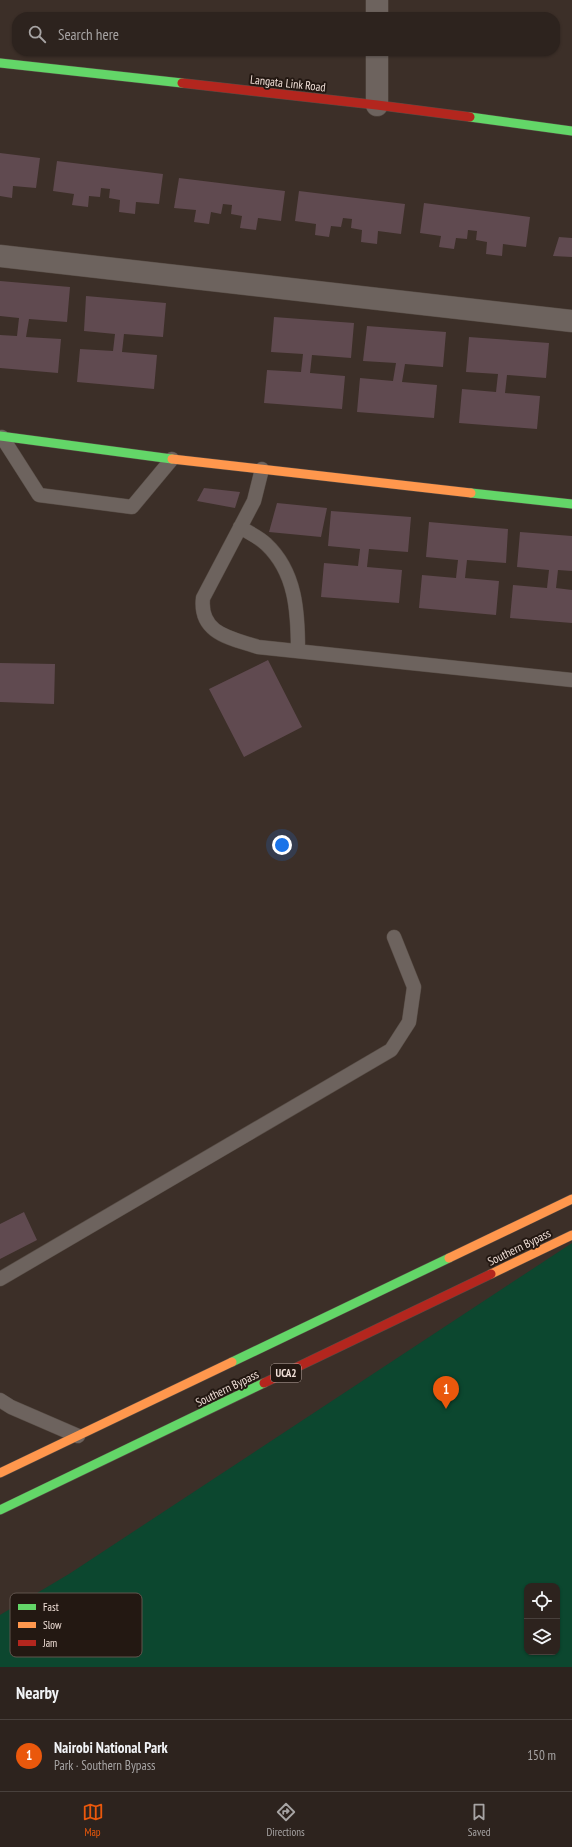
<!DOCTYPE html>
<meta charset="utf-8">
<style>
:root{--surface:#2d231e;--page:#392f2b;--text:#f1f3f6;--muted:#a7a4a4;--line:#48403c;--accent:#ea580c}
body{margin:0;font-family:"PT Sans Narrow",sans-serif;background:var(--page);color:var(--text)}
.controls{position:absolute;right:12px;bottom:12px;display:grid;overflow:hidden;border-radius:8px;box-shadow:0 1px 3px #0004}
.controls button{width:36px;height:36px;display:grid;place-items:center;padding:0;border:0;border-bottom:1px solid var(--line);background:var(--surface);color:var(--text);font:20px sans-serif}
.you{position:absolute;left:282px;top:845px;width:14px;height:14px;margin:-10px;border:3px solid #fff;border-radius:50%;background:#1a73e8;box-shadow:0 0 0 6px #1a73e833}
.badge{display:grid;place-items:center;width:26px;height:26px;border-radius:50%;background:var(--accent);color:#fff;font-size:13px;font-weight:700}
.pin{position:absolute;translate:-50% -33px;filter:drop-shadow(0 1px 2px #0008)}
.pin::after{content:'';position:absolute;top:21px;width:14px;height:12px;background:inherit;clip-path:polygon(0 0,100% 0,50% 100%)}
.list{margin:0;padding:0;list-style:none}
h2{display:flex;justify-content:space-between;align-items:center;height:52px;margin:0;padding:0 16px;font-size:17px}
h2 small{font-size:13px;font-weight:400;color:var(--muted)}
.list li{display:grid;grid-template-columns:26px 1fr auto;gap:12px;align-items:center;box-sizing:border-box;height:72px;padding:0 16px;border-top:1px solid var(--line)}
.list b{display:block;font-size:15px;white-space:nowrap}
.list p{margin:0;font-size:13px;white-space:nowrap;color:var(--muted)}
.list em{font-size:13px;font-style:normal;color:var(--muted)}
.icon{flex:none;width:22px;height:22px;fill:none;stroke:currentColor;stroke-width:2;stroke-linecap:round;stroke-linejoin:round}
.map{position:relative;flex:none;width:572px;height:1667px;overflow:hidden}
.search{position:absolute;background:var(--surface);box-shadow:0 1px 3px #0004;left:12px;right:12px;top:12px;height:44px;display:flex;align-items:center;gap:10px;box-sizing:border-box;padding:0 14px;border-radius:16px;color:var(--muted);font-size:15px}
.sheet{height:124px;background:var(--surface)}
nav{display:flex;justify-content:space-around;align-items:center;box-sizing:border-box;height:56px;border-top:1px solid var(--line);background:var(--surface);font-size:11px;color:var(--muted)}
nav a{display:grid;justify-items:center;gap:2px}
nav .on{color:var(--accent)}
.map>svg:first-child{display:block}
.green{fill:#0c472f;fill-rule:evenodd}
.building{fill:#604a50}
.lines{fill:none;stroke-linecap:round;stroke-linejoin:round}
.lane-casing{stroke:#574c45;stroke-width:15}
.street-casing{stroke:#574c45;stroke-width:23}
.fast-casing{stroke:#574c45;stroke-width:10}
.slow-casing{stroke:#574c45;stroke-width:10}
.jam-casing{stroke:#574c45;stroke-width:10}
.lane{stroke:#6d635e;stroke-width:14}
.street{stroke:#6d635e;stroke-width:22}
.fast{stroke:#63d668;stroke-width:9}
.slow{stroke:#ff974d;stroke-width:9}
.jam{stroke:#b3261e;stroke-width:9}
.labels{text-anchor:middle;dominant-baseline:central;stroke-width:4;stroke-linejoin:round;paint-order:stroke}
.shield{fill:#231812;stroke:#b3a49d;stroke-width:1}
.shield-label{font-size:11px;font-weight:bold;fill:#f1e0d8}
.street-label{font-size:12px;fill:#f1e0d8;stroke:#231812}
.key{fill:#231812;stroke:#61544d;stroke-width:1}
.key-label{font-size:11px;fill:#f1e0d8}
</style>
<div class="map">
<svg width="572" height="1667" viewBox="0 0 572 1667">
<rect width="100%" height="100%" fill="#3c2f28"/>
<path class="green" d="M572,1243V1667H0V1615L69,1574ZM527,1586H557V1652H527Z"/>
<path class="building" d="M0,153L40,158L36,188L13,186L12,198L0,196Z
M57,161L163,174L159,204L136,202L135,214L119,212L120,200L109,198L110,189L101,188L100,197L89,196L88,207L72,205L74,194L53,191Z
M179,178L285,191L281,221L258,218L256,230L240,228L242,216L231,214L232,205L223,204L221,214L211,212L209,224L194,222L196,210L174,208Z
M299,191L405,204L401,234L378,231L377,244L361,242L362,230L351,228L352,219L343,218L341,227L331,226L329,237L315,235L316,224L295,221Z
M424,203L530,217L526,247L503,244L502,256L486,254L487,242L476,240L477,231L468,230L467,239L456,238L454,249L439,247L441,236L420,233Z
M559,237L572,238V257L553,256Z
M0,281L70,287L67,322L29,319L26,337L61,339L58,373L0,368V335L17,336L19,318L0,316Z
M86,296L166,303L163,337L124,334L122,352L157,355L154,389L77,382L80,349L113,351L115,334L84,331Z
M274,317L354,323L351,358L312,355L310,373L345,376L342,409L264,403L267,370L301,372L303,354L271,352Z
M367,326L446,332L443,367L405,364L402,382L437,385L434,418L357,412L360,378L393,381L396,363L363,361Z
M469,337L549,343L546,378L507,375L505,393L540,396L537,429L459,423L462,389L496,392L498,374L466,372Z
M204,488L240,492L235,508L197,501Z
M277,503L327,508L321,537L269,532Z
M331,511L411,517L408,552L369,549L367,567L402,570L399,603L321,597L324,563L358,566L360,549L328,546Z
M429,522L508,529L506,563L467,560L465,578L499,581L496,615L419,608L422,575L456,578L458,560L426,557Z
M520,532L572,536V571L558,570L556,588L572,590V623L510,618L513,585L547,588L549,570L517,567Z
M268,660L302,727L244,757L209,689Z
M0,663L55,664L54,704L0,702Z
M24,1212L37,1240L0,1259V1224Z"/>
<g class="lines">
<defs>
<path id="lane" d="M2,437L39,495L132,507L172,459
M262,469L254,501L203,598C199,634 231,638 258,647L572,680
M240,527C249,533 259,537 266,544C296,572 298,612 298,651
M0,1279L391,1050L409,1022L414,987L394,937
M0,1400L11,1407L78,1436"/>
<path id="street" d="M377,17V0
M377,105V51
M0,256L572,321"/>
<path id="fast" d="M0,63L182,83
M470,117L572,131
M0,436L172,459
M471,493L572,504
M232,1362L449,1258
M0,1510L264,1383"/>
<path id="slow" d="M172,459L471,493
M449,1258L572,1199
M491,1274L572,1235
M0,1473L232,1362"/>
<path id="jam" d="M182,83L377,105L470,117
M264,1383L491,1274"/>
</defs>
<use href="#lane" class="lane-casing"/>
<use href="#street" class="street-casing"/>
<use href="#fast" class="fast-casing"/>
<use href="#slow" class="slow-casing"/>
<use href="#jam" class="jam-casing"/>
<use href="#lane" class="lane"/>
<use href="#street" class="street"/>
<use href="#fast" class="fast"/>
<use href="#slow" class="slow"/>
<use href="#jam" class="jam"/>
</g>
<g class="labels">
<rect class="shield" x="271" y="1364" width="30" height="18" rx="3"/>
<g class="shield-label">
<text x="286" y="1373">UCA2</text>
</g>
<g class="street-label">
<text transform="translate(288 83) rotate(6)">Langata Link Road</text>
<text transform="translate(519 1247) rotate(-26)">Southern Bypass</text>
<text transform="translate(227 1388) rotate(-26)">Southern Bypass</text>
</g>
</g>
<rect x="10" y="1593" width="132" height="64" rx="6" class="key"/>
<rect x="18" y="1604" width="18" height="6" fill="#63d668"/>
<rect x="18" y="1622" width="18" height="6" fill="#ff974d"/>
<rect x="18" y="1640" width="18" height="6" fill="#b3261e"/>
<g class="key-label">
<text x="43" y="1611">Fast</text>
<text x="43" y="1629">Slow</text>
<text x="43" y="1647">Jam</text>
</g>
</svg>
<div class="controls">
<button><svg class="icon" aria-label="locate" viewBox="0 0 24 24"><circle cx="12" cy="12" r="6"/><path d="M12 2v4M12 18v4M2 12h4M18 12h4"/></svg></button>
<button><svg class="icon" aria-label="layers" viewBox="0 0 24 24"><path d="M12 4l9 5-9 5-9-5zM3 14l9 5 9-5"/></svg></button>
</div>
<div class="you"></div>
<div class="pin badge" style="left:446px;top:1409px">1</div>
<div class="search"><svg class="icon" aria-label="search" viewBox="0 0 24 24"><circle cx="10" cy="10" r="6"/><path d="M15 15l6 6"/></svg>Search here</div>
</div>
<section class="sheet">
<h2>Nearby<small></small></h2>
<ul class="list">
<li><span class="badge">1</span><div><b>Nairobi National Park</b><p>Park · Southern Bypass</p></div><em>150 m</em></li>
</ul>
</section>
<nav>
<a class="on"><svg class="icon" aria-label="map" viewBox="0 0 24 24"><path d="M3 6l6-2 6 2 6-2v14l-6 2-6-2-6 2zM9 4v14M15 6v14"/></svg>Map</a>
<a><svg class="icon" aria-label="directions" viewBox="0 0 24 24"><path d="M12 3l9 9-9 9-9-9zM9 14v-3h6M13 9l2 2-2 2"/></svg>Directions</a>
<a><svg class="icon" aria-label="saved" viewBox="0 0 24 24"><path d="M7 4h10v16l-5-4-5 4z"/></svg>Saved</a>
</nav>
